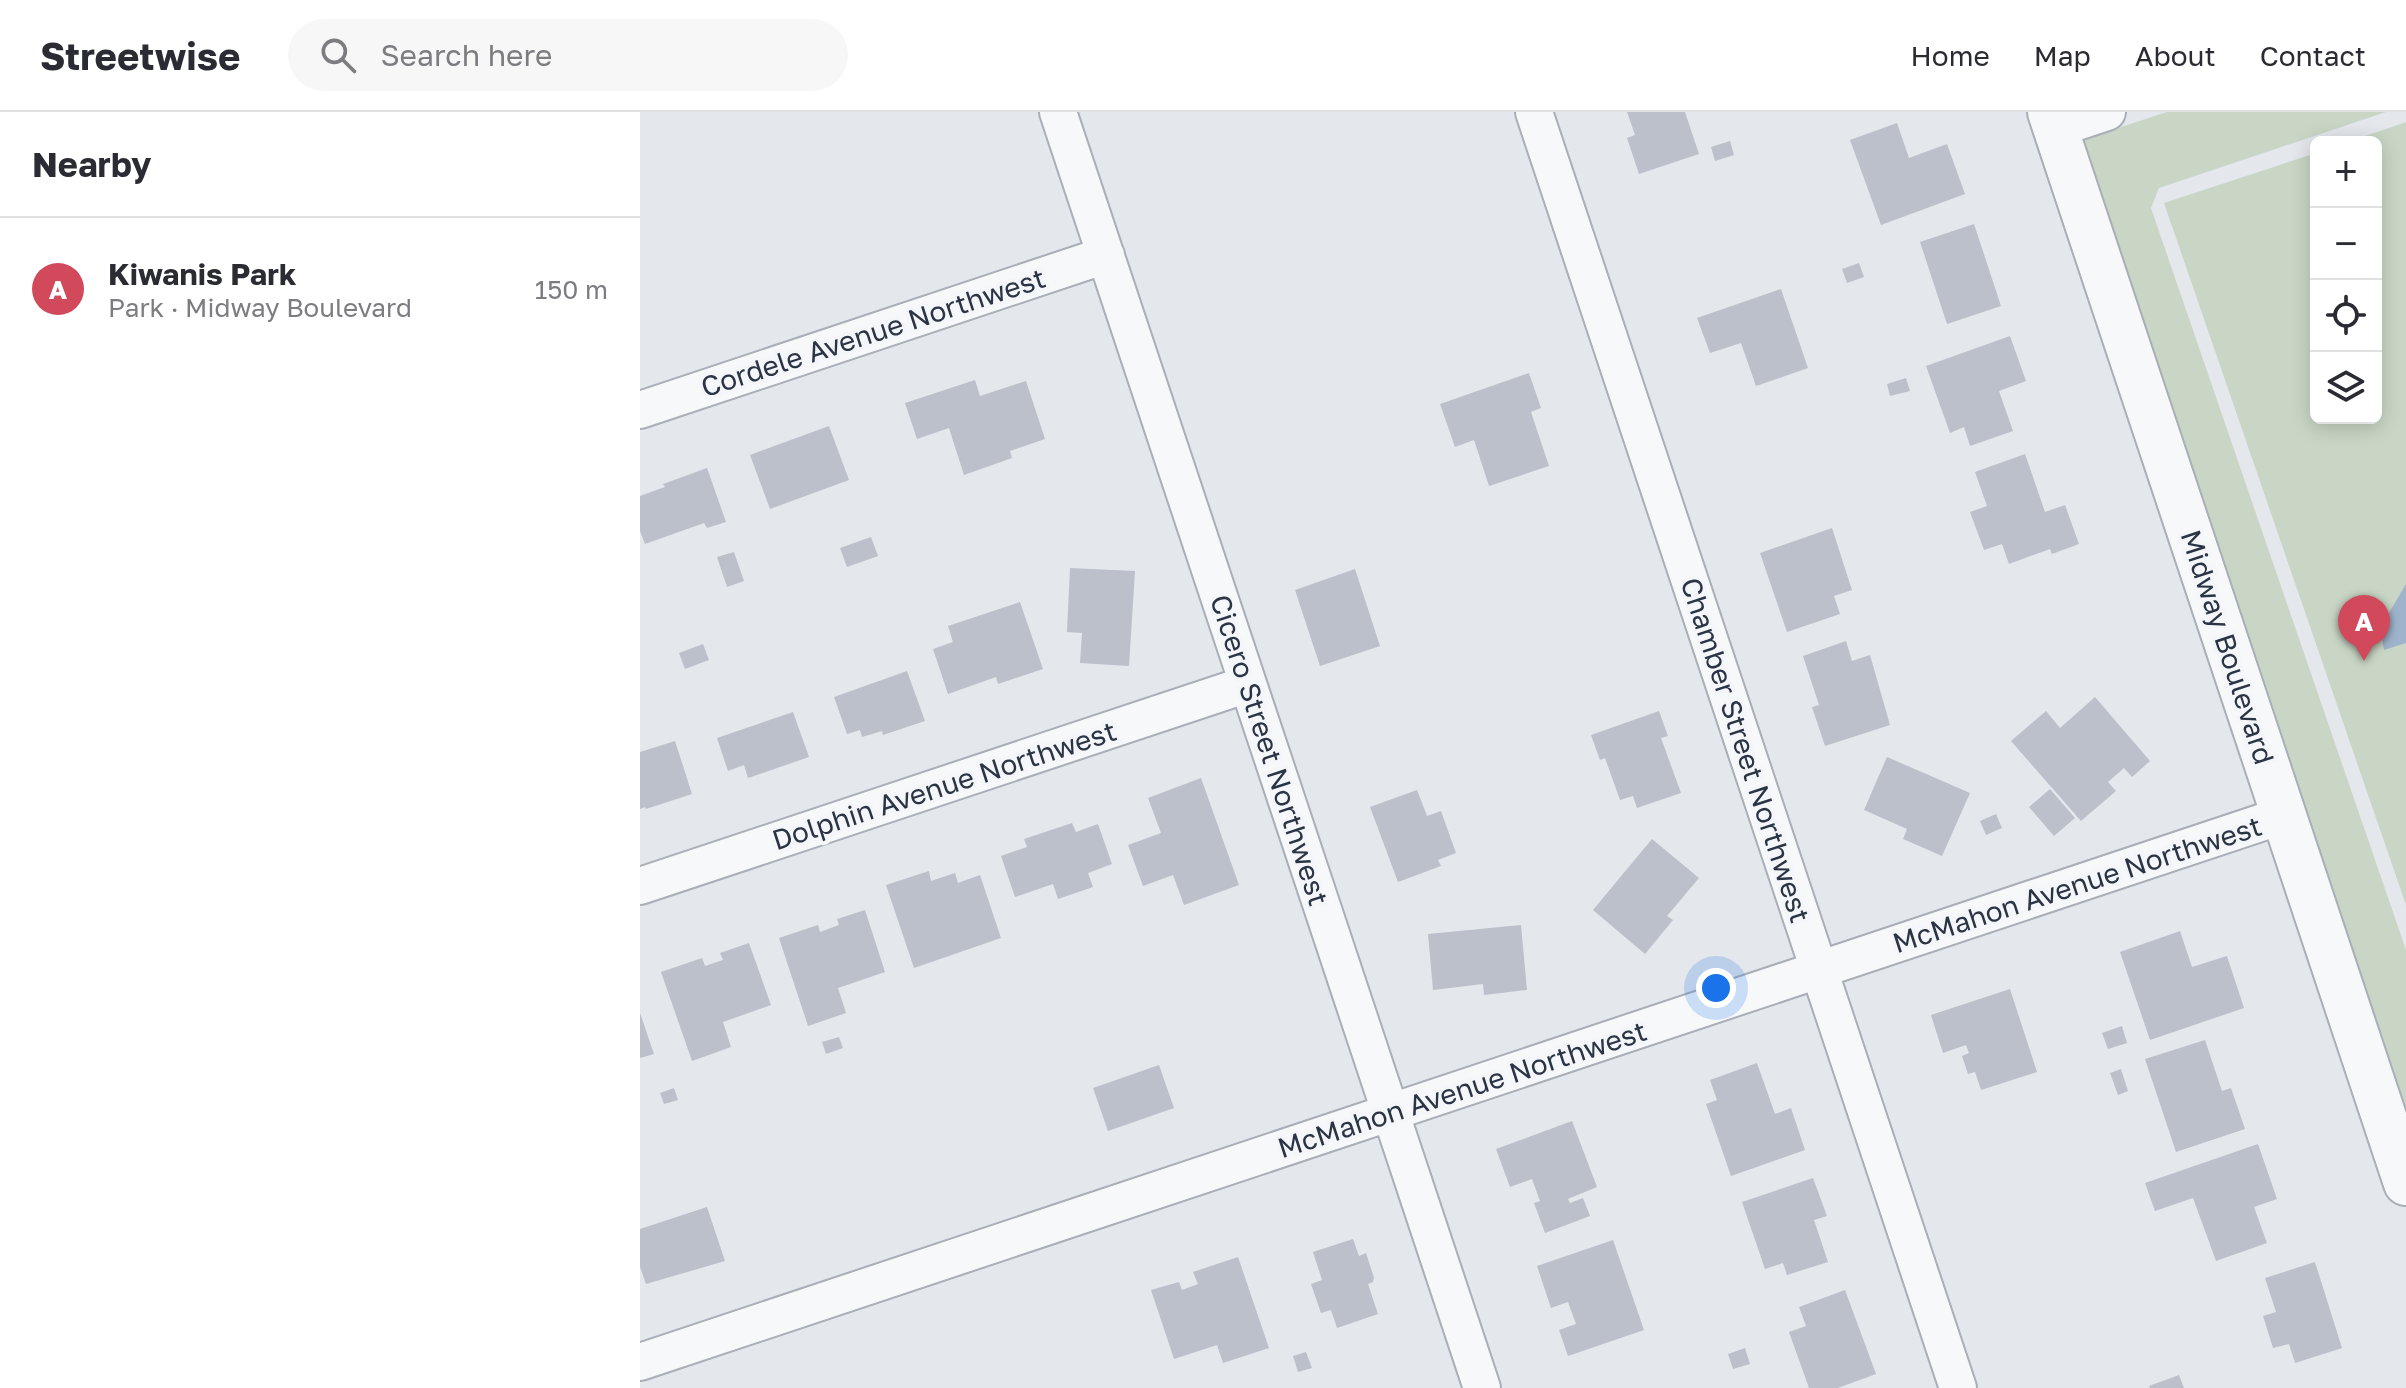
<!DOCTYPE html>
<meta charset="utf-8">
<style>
:root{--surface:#fff;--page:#f7f7f7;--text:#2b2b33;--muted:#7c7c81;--line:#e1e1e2;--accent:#d1495b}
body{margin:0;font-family:"Golos Text",sans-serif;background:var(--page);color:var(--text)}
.controls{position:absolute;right:24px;top:24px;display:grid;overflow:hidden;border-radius:12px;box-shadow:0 4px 20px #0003}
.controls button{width:72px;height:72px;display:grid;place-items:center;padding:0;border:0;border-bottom:2px solid var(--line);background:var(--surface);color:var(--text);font:40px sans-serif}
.you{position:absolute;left:1076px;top:876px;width:28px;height:28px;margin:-20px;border:6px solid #fff;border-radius:50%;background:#1a73e8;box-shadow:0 0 0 12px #1a73e833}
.badge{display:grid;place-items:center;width:52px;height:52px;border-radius:50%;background:var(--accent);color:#fff;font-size:26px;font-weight:700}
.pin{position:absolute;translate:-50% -66px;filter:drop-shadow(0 2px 4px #0008)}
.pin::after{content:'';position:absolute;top:42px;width:28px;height:24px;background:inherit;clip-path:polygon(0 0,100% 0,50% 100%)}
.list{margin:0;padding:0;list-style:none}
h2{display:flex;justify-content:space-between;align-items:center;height:104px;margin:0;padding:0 32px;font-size:34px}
h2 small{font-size:26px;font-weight:400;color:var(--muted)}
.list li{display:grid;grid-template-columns:52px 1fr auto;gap:24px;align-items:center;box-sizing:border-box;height:144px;padding:0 32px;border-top:2px solid var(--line)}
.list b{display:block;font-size:30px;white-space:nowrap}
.list p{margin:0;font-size:26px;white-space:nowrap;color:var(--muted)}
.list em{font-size:26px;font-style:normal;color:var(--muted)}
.icon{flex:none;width:44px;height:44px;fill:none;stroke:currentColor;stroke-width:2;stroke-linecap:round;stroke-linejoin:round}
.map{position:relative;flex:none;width:1766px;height:1276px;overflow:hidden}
header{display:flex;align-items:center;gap:48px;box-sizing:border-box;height:112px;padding:0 40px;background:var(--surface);border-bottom:2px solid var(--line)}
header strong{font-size:38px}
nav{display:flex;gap:44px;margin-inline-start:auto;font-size:28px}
.search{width:560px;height:72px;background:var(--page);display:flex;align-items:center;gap:20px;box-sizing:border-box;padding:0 28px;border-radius:44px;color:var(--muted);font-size:30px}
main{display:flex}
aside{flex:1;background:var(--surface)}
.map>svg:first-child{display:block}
.green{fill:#c9d6c5}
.water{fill:#9fb4cc}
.building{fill:#bbc0ca}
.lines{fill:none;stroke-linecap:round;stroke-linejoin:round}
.minor-casing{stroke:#a9aeb7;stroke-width:40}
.tertiary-casing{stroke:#a9aeb7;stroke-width:48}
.minor{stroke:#f7f8fa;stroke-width:36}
.tertiary{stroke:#f7f8fa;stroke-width:44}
.labels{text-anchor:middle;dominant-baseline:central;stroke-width:8;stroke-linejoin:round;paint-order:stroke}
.street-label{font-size:28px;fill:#2b3445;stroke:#f4f6f9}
</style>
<header>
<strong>Streetwise</strong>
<div class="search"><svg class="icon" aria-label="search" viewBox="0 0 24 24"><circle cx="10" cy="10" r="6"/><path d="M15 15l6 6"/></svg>Search here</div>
<nav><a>Home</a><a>Map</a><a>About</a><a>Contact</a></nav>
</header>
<main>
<aside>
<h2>Nearby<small></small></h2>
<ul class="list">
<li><span class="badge">A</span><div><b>Kiwanis Park</b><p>Park · Midway Boulevard</p></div><em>150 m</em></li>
</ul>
</aside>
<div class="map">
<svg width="1766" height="1276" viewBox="0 0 1766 1276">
<rect width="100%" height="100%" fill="#e4e7ec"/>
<path class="green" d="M1527,0H1746L1519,76L1511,96L1766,838V1017L1438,29Z
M1766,10V793L1524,91L1676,41V306H1736V30H1708Z"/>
<path class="water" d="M1766,472V531L1744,538L1740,516Z"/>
<path class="building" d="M987,0H1045L1059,42L999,62L987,26L995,23Z
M1257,11L1269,46L1307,32L1325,82L1241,113L1210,28Z
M1090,29L1094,43L1075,49L1071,35Z
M1334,112L1361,194L1307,212L1280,130Z
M1219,151L1224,165L1207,171L1202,157Z
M1141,177L1168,256L1116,274L1101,231L1070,241L1057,206Z
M1370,224L1386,269L1359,279L1373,319L1330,334L1324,315L1310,321L1286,254Z
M889,261L901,296L891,300L909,354L849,374L834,328L815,335L800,292Z
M1266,266L1270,279L1250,284L1247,272Z
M335,268L340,284L386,269L405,327L370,339L372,346L324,363L309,316L277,327L265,291Z
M189,314L209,368L130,397L110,343Z
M1385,342L1405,400L1425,393L1439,432L1412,442L1410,437L1369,452L1362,432L1344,438L1330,400L1347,394L1335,360Z
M67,356L86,410L67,416L64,411L5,432L0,419V384L25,375L23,372Z
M1192,416L1212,478L1194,484L1200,502L1147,520L1120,441Z
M231,425L238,444L207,455L200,436Z
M94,440L104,469L87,475L77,445Z
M430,456L495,459L489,554L440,551L442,521L427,520Z
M715,457L740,534L680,554L655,478Z
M380,490L403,557L358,572L356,565L308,582L293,537L313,530L308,514Z
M1206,529L1212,549L1230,543L1250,613L1185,634L1172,595L1179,593L1163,544Z
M63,532L69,548L45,557L39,541Z
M267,559L285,609L243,623L242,619L222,625L220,618L207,622L194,585Z
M1455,585L1510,649L1492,665L1484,656L1468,670L1476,679L1441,709L1371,629L1406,599L1420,616Z
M1019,599L1028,624L1021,626L1041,681L997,696L993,684L980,688L965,646L960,648L951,623Z
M153,600L169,645L108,666L104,653L88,659L77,626Z
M35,629L52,682L6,697L5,695L0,697V640Z
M1247,645L1330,681L1302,744L1263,727L1267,717L1224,698Z
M561,666L599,773L544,793L533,763L503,774L488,733L521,721L508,686Z
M1410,677L1435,706L1414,724L1389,695Z
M777,678L787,704L801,699L816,741L798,748L801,754L758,770L730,695Z
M1356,702L1362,716L1346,723L1340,709Z
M432,711L436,720L458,712L472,752L448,761L453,775L418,787L413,772L375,785L361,744L387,735L384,727Z
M1012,727L1059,766L1027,804L1033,808L1005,842L953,798Z
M289,759L291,769L315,761L318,771L340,763L361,826L274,856L246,773Z
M225,798L245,860L198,876L206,901L168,914L139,826L178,813L180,820L199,813L197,807Z
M881,813L887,878L844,883L843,872L793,878L788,822Z
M1540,819L1552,855L1587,844L1604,896L1510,928L1480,840Z
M109,831L131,893L83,910L91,935L52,949L21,860L62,846L65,854L83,848L80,841Z
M1370,877L1397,960L1341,978L1335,960L1328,962L1322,944L1329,941L1326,933L1303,941L1291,903Z
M0,901L14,942L0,946Z
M1482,914L1487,931L1468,937L1462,921Z
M199,925L203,936L186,942L182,930Z
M1565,928L1582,979L1591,976L1605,1017L1536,1040L1505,947Z
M1117,951L1135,1002L1151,996L1165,1038L1091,1064L1066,992L1077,988L1070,968Z
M519,953L534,996L468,1019L453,976Z
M1481,957L1488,979L1478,983L1470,961Z
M34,976L38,988L24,992L20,981Z
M932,1009L957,1075L928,1087L930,1091L943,1086L950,1104L905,1121L894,1091L900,1089L892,1067L870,1075L856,1037Z
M1618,1032L1637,1087L1614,1095L1627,1131L1576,1149L1553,1086L1515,1099L1505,1071Z
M1173,1066L1187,1104L1174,1108L1188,1150L1147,1163L1143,1151L1125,1157L1102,1090Z
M67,1095L85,1149L6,1172L0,1155V1117Z
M713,1127L719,1144L726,1141L734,1166L733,1170L728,1172L738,1202L697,1216L691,1198L681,1201L671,1172L682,1168L673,1140Z
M973,1128L1004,1218L928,1244L919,1218L936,1212L928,1190L911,1196L897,1154Z
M598,1145L629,1236L583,1251L577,1233L534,1247L511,1178L539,1170L542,1178L558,1172L553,1160Z
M1675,1150L1702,1236L1655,1251L1649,1232L1633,1236L1623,1204L1636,1200L1625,1166Z
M1205,1178L1236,1262L1198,1276H1169L1149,1220L1166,1214L1159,1195Z
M1105,1236L1110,1252L1093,1257L1088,1242Z
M666,1240L672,1256L658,1260L653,1244Z
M1539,1263L1544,1276H1510L1509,1274Z"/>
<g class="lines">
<defs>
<path id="minor" d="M418,0L842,1276
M894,0L1318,1276
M1416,17L1467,0
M0,298L466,143
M0,774L608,572
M0,1250L1644,703"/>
<path id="tertiary" d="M1410,0L1766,1071"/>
</defs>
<use href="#minor" class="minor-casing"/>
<use href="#tertiary" class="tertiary-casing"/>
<use href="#minor" class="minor"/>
<use href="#tertiary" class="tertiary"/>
</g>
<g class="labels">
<g class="street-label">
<text transform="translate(233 220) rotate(-18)">Cordele Avenue Northwest</text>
<text transform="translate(1588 535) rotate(72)">Midway Boulevard</text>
<text transform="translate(630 638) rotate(72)">Cicero Street Northwest</text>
<text transform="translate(1106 638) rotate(72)">Chamber Street Northwest</text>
<text transform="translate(304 673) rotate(-18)">Dolphin Avenue Northwest</text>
<text transform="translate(1437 772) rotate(-18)">McMahon Avenue Northwest</text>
<text transform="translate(822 977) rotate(-18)">McMahon Avenue Northwest</text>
</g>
</g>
</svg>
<div class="controls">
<button>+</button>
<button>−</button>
<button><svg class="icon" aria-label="locate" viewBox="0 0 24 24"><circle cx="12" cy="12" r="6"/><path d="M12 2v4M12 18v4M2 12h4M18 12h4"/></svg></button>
<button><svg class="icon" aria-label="layers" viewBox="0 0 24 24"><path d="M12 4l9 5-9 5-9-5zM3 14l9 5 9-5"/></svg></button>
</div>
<div class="you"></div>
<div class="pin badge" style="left:1724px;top:549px">A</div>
</div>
</main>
